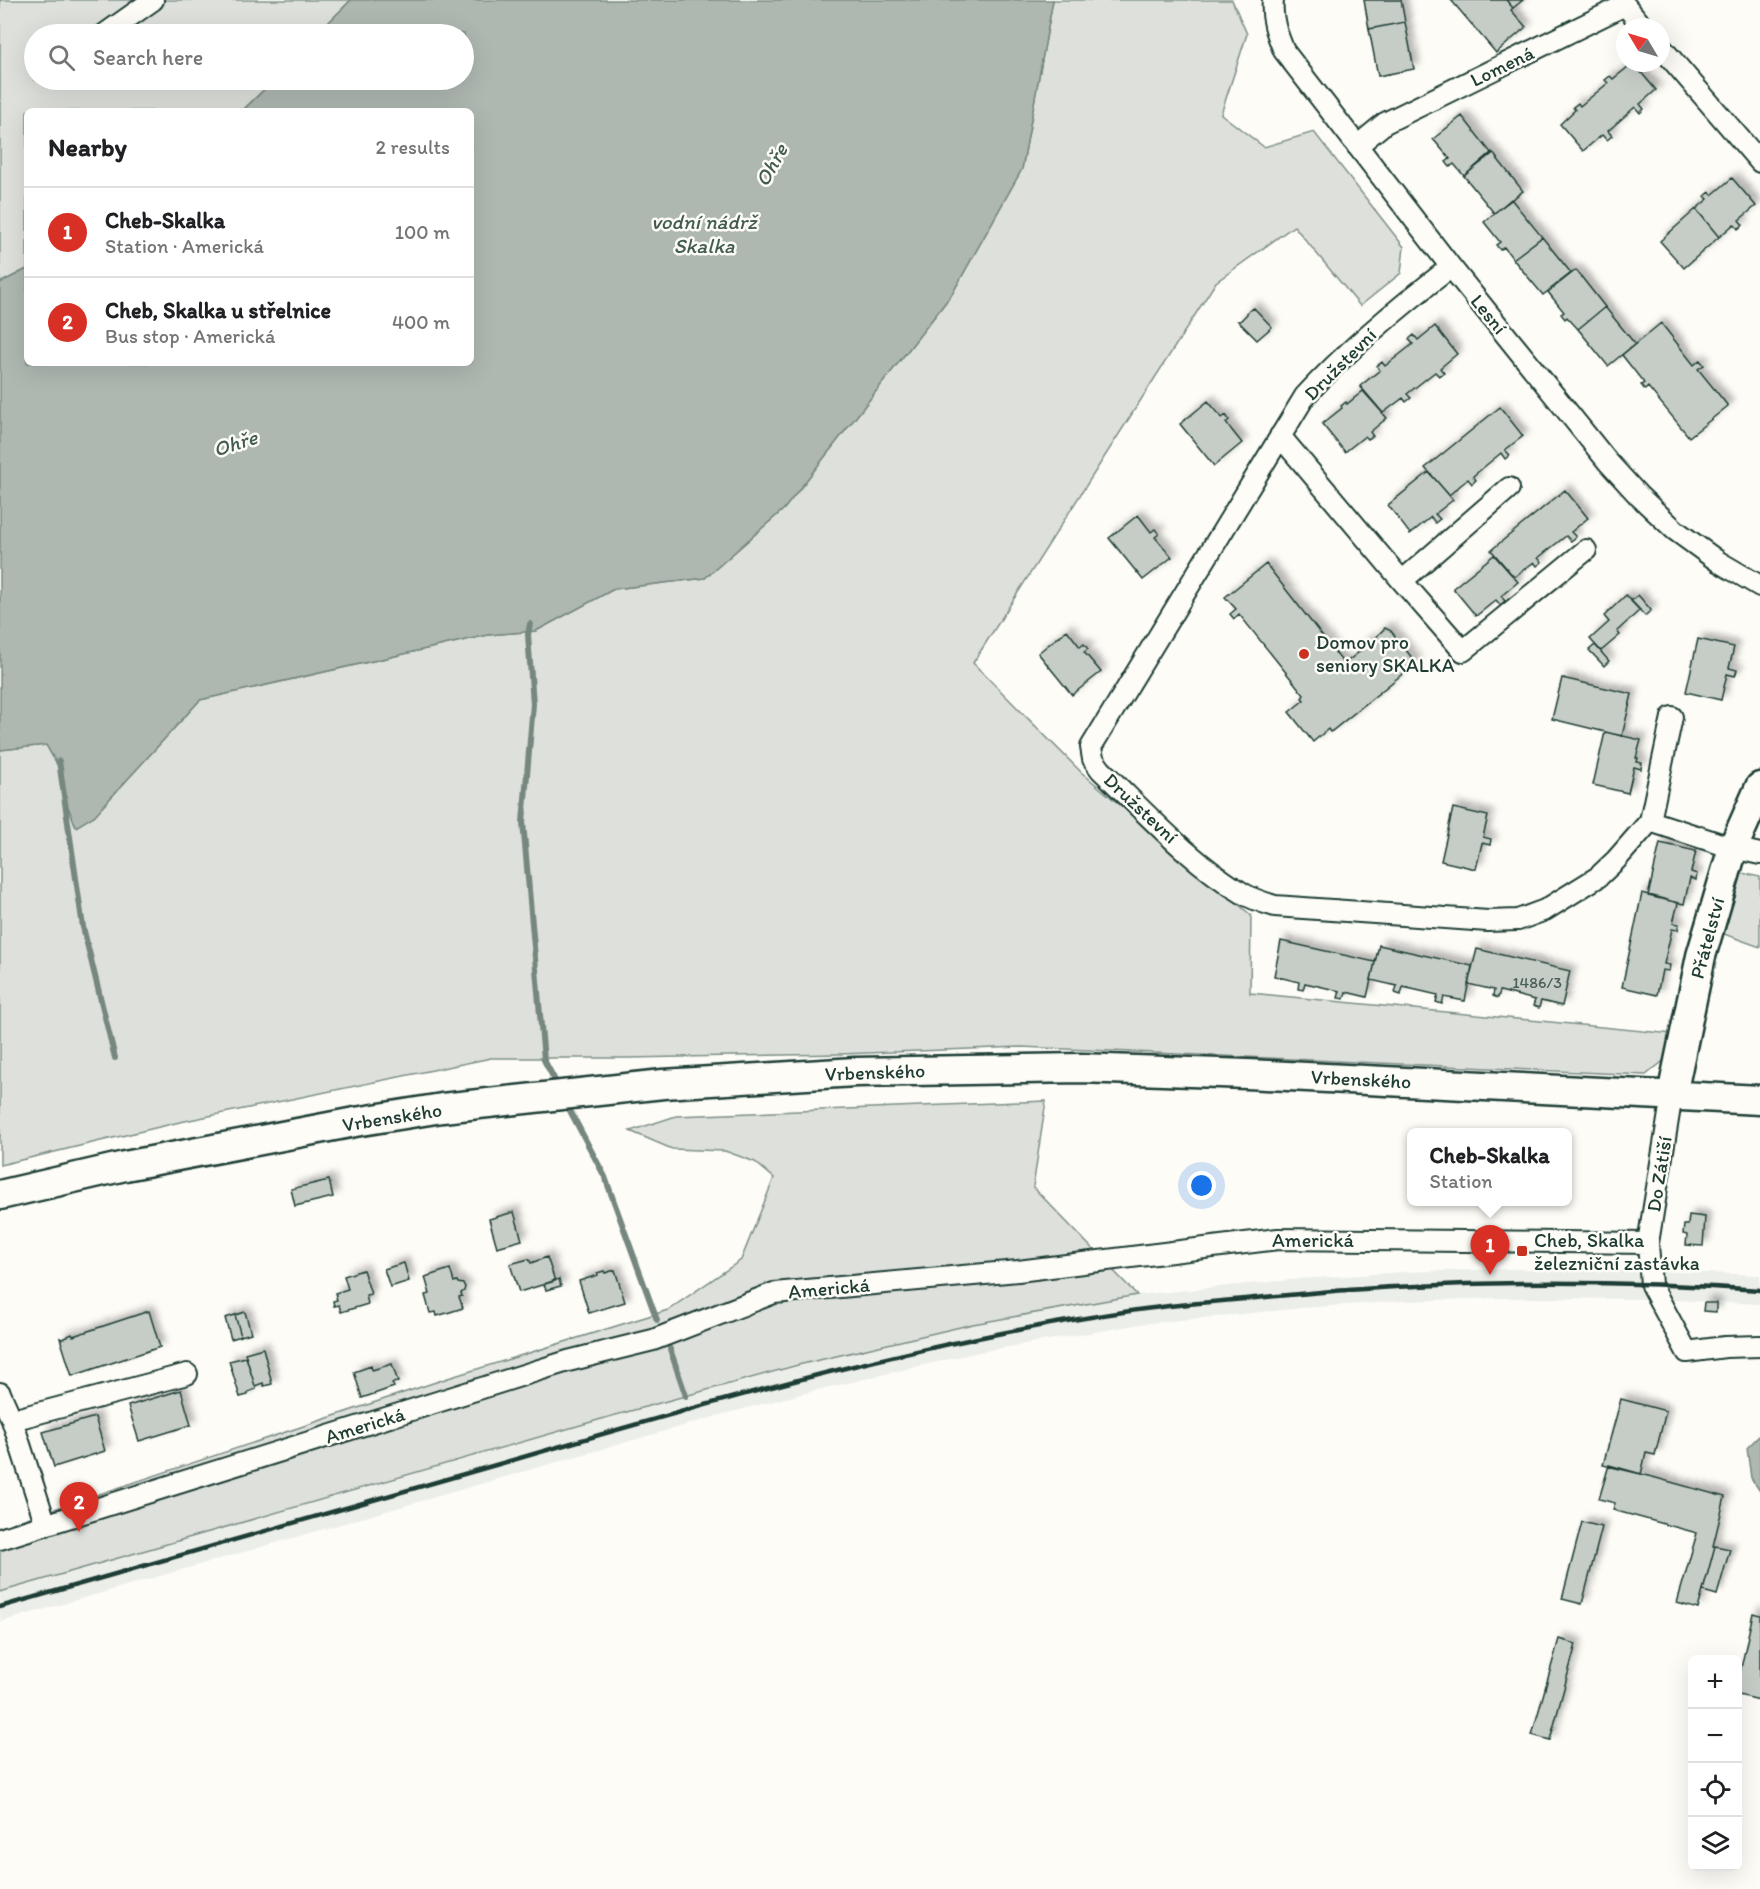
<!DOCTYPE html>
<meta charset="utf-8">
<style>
:root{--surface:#fff;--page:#f6f6f6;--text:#202124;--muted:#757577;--line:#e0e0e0;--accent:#d93025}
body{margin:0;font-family:Itim,sans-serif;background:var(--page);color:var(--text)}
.controls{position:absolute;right:18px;bottom:18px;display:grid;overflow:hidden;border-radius:9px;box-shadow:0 6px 24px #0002}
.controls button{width:54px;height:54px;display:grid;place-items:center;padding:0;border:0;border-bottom:2px solid var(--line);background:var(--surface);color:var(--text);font:30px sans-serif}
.compass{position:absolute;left:1616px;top:18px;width:54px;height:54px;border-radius:50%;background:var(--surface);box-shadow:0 6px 24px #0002;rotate:308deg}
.you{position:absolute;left:1202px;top:1186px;width:21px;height:21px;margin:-15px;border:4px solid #fff;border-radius:50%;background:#1a73e8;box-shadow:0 0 0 9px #1a73e833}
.badge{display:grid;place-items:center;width:39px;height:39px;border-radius:50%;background:var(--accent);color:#fff;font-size:20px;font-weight:700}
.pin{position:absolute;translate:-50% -50px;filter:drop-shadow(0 2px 3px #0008)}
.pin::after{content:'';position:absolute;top:32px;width:21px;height:18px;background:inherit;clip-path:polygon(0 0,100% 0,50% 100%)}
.popup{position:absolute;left:1407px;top:1128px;width:165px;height:78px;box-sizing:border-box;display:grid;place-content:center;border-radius:9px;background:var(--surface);filter:drop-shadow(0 2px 4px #0005);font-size:20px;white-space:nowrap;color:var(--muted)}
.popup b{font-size:22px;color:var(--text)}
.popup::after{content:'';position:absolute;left:50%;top:100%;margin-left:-12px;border:12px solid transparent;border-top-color:var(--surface)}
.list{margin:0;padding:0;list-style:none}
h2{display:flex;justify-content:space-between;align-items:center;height:78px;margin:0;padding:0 24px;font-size:26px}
h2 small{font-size:20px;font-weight:400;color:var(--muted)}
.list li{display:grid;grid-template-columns:39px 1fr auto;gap:18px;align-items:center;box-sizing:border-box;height:90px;padding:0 24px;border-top:2px solid var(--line)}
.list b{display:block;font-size:22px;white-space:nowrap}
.list p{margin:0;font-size:20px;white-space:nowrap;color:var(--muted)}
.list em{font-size:20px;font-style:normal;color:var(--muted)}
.icon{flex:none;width:33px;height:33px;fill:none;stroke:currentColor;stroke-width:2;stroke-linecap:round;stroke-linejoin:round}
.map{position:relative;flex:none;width:1760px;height:1889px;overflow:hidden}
.search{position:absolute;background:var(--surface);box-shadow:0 6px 24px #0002;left:24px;top:24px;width:450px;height:66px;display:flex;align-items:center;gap:15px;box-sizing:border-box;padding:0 21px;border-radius:33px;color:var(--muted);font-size:22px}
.panel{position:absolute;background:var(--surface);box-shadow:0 6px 24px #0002;left:24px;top:108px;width:450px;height:258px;border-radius:9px}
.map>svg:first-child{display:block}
.built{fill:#eceee9}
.green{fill:#dde0db;stroke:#7e8e88;stroke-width:1.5}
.water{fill:#aeb8b1;stroke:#75877f;stroke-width:1.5}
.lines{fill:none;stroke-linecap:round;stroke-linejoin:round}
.stream{stroke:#75877f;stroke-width:6}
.building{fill:#c6cdc7;stroke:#1f3d34;stroke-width:1.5;filter:url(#shadow)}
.street-casing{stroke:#1f3d34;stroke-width:24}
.secondary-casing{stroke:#1f3d34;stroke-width:33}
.street{stroke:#fdfcf7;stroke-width:20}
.secondary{stroke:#fdfcf7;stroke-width:28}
.rail{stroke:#1f3d34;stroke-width:4.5}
.poi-dot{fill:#c8321e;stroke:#fdfcf7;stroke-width:2}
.labels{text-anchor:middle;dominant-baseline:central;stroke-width:5;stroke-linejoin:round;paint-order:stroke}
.number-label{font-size:16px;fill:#496159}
.street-label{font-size:20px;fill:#1f3d34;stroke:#fdfcf7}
.poi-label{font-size:20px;fill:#1f3d34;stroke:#fdfcf7;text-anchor:start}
.water-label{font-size:21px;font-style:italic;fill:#435c53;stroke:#fdfcf7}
</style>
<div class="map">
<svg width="1760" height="1889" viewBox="0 0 1760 1889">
<defs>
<filter id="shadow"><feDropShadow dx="5.5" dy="-5.5" stdDeviation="3" flood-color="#0004"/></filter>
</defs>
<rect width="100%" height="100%" fill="#fdfcf7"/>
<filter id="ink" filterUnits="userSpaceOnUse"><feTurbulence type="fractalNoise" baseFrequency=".0167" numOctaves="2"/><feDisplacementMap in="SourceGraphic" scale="12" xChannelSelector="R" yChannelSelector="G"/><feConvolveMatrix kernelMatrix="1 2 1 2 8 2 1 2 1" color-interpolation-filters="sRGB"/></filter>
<g filter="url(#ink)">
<path class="built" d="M1504,1269L1652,1271L1760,1275V1304L1651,1299L1504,1298L1404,1301L1302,1308L1141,1324L979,1352L805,1393L724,1414L0,1622V1592L717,1386L888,1343L973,1324L1137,1295L1300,1279L1403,1272Z"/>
<path class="green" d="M0,0H351L317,34H34V80H274L242,111H27V269L0,283Z
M1053,0H1232L1247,34L1221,114L1264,147L1314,132L1404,247L1401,273L1360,306L1294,226L1216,282L973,663L1081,772L1251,915L1250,993L1694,1036L1646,1075L1021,1047L841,1054L628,1058H491L180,1122L0,1165V750L46,745L62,773L63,794L94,816L200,700L488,635L536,631L614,589L705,578L784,509L952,294L1022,169Z
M1742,873L1760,877V947L1724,934Z
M1046,1101L1033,1187L1137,1295L973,1324L798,1365L612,1416L0,1592V1527L448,1378L668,1310L741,1260L774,1178L755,1162L725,1151L672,1149L630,1131L676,1116Z"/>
<path class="water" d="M351,0H1053L1022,169L952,294L784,509L705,578L614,589L536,631L488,635L200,700L94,816L76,827L63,794L62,773L46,745L0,750V283L27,269V363H471V111H242L274,80H464V34H317Z
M1760,1435V1491L1751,1478L1747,1448Z"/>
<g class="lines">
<path class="stream" d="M530,624L528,635L533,704L523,822L544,1060L559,1088
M59,761L83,927L115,1058
M566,1103L605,1177L657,1320
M670,1349L686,1396"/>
</g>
<path class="building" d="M1364,0H1401L1405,22L1369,29Z
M1451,0H1506L1513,8L1511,10L1526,27L1496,53Z
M1506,0H1523L1513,8Z
M1405,22L1414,69L1378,76L1369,29Z
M1633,63L1656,90L1640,104L1644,109L1640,113L1635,107L1608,131L1612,136L1607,140L1602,135L1583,151L1560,124L1575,110L1573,107L1578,103L1580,106L1608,83L1605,80L1610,76L1613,79Z
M1462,116L1492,154L1464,176L1454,164L1450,167L1446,162L1450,159L1433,139Z
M1492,152L1523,191L1494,213L1464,176Z
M1732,178L1756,206L1739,220L1743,225L1738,229L1734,224L1719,237L1696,209L1708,199L1705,196L1710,192L1712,195Z
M1511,199L1542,237L1513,259L1504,247L1500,250L1496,245L1500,242L1484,222Z
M1696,209L1719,237L1684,268L1660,241Z
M1542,237L1571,273L1543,295L1513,259Z
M1576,270L1605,307L1578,329L1567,317L1565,319L1561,314L1564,312L1548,292Z
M1605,307L1635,344L1608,366L1578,329Z
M1254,308L1272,327L1257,340L1238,321H1240L1247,314V312Z
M1661,323L1694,365L1700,360L1704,365L1698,369L1728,406L1689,437L1648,387L1645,390L1641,385L1644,383L1622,355Z
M1435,326L1457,354L1440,368L1444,373L1439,376L1435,372L1407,394L1411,398L1406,402L1403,398L1383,413L1360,386L1380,370L1377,366L1382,362L1385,366L1413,344L1409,339L1414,335L1418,340Z
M1363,391L1387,418L1370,432L1373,436L1368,439L1365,436L1345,452L1322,424L1342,408L1341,406L1346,402L1347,404Z
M1208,401L1222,418L1226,415L1229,420L1226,423L1242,443L1214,466L1180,424Z
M1500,407L1523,436L1505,450L1510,455L1505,459L1501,453L1473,476L1476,480L1472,484L1468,479L1449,495L1425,468Z
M1429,472L1453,500L1435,514L1440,519L1435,523L1431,517L1410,534L1388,505Z
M1565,490L1588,518L1571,532L1576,537L1571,541L1566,536L1538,558L1542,562L1537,566L1534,562L1514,577L1491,550Z
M1138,515L1151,532L1155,529L1159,534L1155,537L1172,557L1143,580L1109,538Z
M1494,555L1518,582L1501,596L1505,601L1500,605L1496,600L1476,616L1453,588Z
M1266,564L1344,664L1364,648L1362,645L1368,640L1370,643L1385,628L1391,631L1416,663L1332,731L1330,732L1328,729L1313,742L1289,712L1304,700L1302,698L1304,695L1239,614L1234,619L1230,614L1236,609L1225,597Z
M1626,595L1640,610L1617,631L1620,635L1601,651L1590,639L1609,622L1604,616Z
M1638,595L1651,610L1645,616L1631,601Z
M1067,630L1080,647L1084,644L1088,649L1084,652L1101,672L1072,695L1038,653Z
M1698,639L1734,647L1729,668L1737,670L1735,676L1727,674L1721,700L1686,692Z
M1595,645L1609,661L1604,666L1589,650Z
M1562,678L1632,694L1622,736L1552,719Z
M1605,732L1641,740L1636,758H1638L1637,762L1642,763L1641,769L1634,767L1628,793L1593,785Z
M1453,808L1488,816L1483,837L1491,839L1490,845L1482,843L1476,869L1441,861Z
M1660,843L1696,851L1691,872L1697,874L1696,880L1690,878L1684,904L1648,896Z
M1642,893L1678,903L1673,923L1679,924L1678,930L1672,929L1664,964L1670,965L1669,971L1662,970L1657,995L1622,987Z
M1281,941L1375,962L1367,997L1346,992L1344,999L1338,998L1340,991L1305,983L1303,990L1298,989L1299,982L1274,976Z
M1379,945L1472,966L1465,1001L1444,997L1442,1004L1436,1002L1438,995L1403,987L1401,995L1395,993L1397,986L1371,980Z
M1477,949L1570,971L1562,1006L1541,1001L1539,1008L1533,1006L1535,1000L1500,991L1498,998L1493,996L1494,990L1468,984Z
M329,1180L333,1197L295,1206L291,1189Z
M514,1212L522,1240L497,1247L489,1219Z
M1689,1215L1705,1217L1703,1246L1686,1245L1687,1235L1683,1234L1684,1225H1688Z
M547,1257L555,1281L519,1292L510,1264L529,1259L531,1263Z
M404,1263L409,1281L390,1287L384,1269Z
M450,1269L454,1282L457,1281L458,1283L463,1284L465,1287L464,1291L461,1293L462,1296L459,1297L463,1308L437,1316L436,1312L430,1313L425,1295L430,1294L425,1277Z
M363,1270L371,1294L366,1295L368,1304L341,1312L339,1305L334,1306L333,1301L337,1300L335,1293L348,1289L344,1276Z
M615,1270L625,1302L589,1313L579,1281L598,1275L597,1273L604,1271L605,1273Z
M559,1279L561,1286L546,1290L544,1284Z
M1704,1303H1716V1312L1703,1311Z
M149,1311L160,1347L72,1376L60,1338L62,1339L72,1334L73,1336Z
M245,1312L251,1333L241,1336L235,1315Z
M235,1315L241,1336L231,1339L225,1318Z
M263,1348L272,1384L264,1386L263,1383L255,1386L245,1353Z
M246,1357L256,1389L248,1392V1395L240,1397L229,1361Z
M392,1364L398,1382L392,1383L394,1387L362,1398L354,1372L371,1366L372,1370Z
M181,1390L191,1425L139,1441L128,1406Z
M1621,1399L1666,1411L1655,1455L1646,1453L1641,1474L1603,1465Z
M95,1417L105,1451L54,1467L43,1432Z
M1609,1465L1725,1497L1713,1546H1715L1698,1609L1677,1603L1697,1533L1613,1510L1615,1503L1599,1499Z
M1582,1522L1602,1527L1582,1604L1562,1599Z
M1715,1546L1730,1549L1717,1595L1703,1591Z
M1753,1613L1760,1615V1700L1738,1695V1682Z
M1559,1639L1576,1644L1550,1740L1532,1735Z"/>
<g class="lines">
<defs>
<path id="street" d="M1273,0C1271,19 1277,34 1284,51L1451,267L1608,462L1639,496L1675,530L1719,562L1760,586
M105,34L153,0
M1661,47L1760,162
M1357,146L1385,123L1625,5L1643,27
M1451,267C1400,306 1349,348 1305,396L1091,747L1093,759L1101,770C1145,812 1191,863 1244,894C1254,900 1265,903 1275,906L1488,921L1518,920L1545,910L1598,877L1616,860L1650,821L1672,717
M1280,436L1402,581L1463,651L1586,550
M1402,581L1509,488
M1650,821L1733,848L1760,854
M1672,1095L1648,1243L1651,1285L1687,1352L1725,1347L1760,1346
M0,1393L12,1420L46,1525
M12,1420L187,1374
M0,1539L568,1361L653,1340L774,1293L1018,1271L1278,1239L1648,1243"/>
<path id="secondary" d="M1672,1095L1701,956L1733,848L1760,787
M0,1195L125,1166L355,1122L442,1108L663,1084L855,1072L1080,1068L1247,1074L1760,1100"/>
</defs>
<use href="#street" class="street-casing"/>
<use href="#secondary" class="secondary-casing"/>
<use href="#street" class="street"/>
<use href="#secondary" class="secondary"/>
<path class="rail" d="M0,1607C171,1558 342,1509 513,1460C718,1400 925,1340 1137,1310C1173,1305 1209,1302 1245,1299C1416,1281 1589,1278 1760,1290"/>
</g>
</g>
<g class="poi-dot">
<circle cx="1304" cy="654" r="6"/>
<rect x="1516" y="1245" width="12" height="12" rx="3"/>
</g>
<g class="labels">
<g class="number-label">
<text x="1537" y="982">1486/3</text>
</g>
<g class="street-label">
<text transform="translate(1502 66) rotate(-26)">Lomená</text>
<text transform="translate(1489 314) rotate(51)">Lesní</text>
<text transform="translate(1340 364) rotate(-45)">Družstevní</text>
<text transform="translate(1141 808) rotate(43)">Družstevní</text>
<text transform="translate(1707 938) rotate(-75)">Přátelství</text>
<text transform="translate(875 1072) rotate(-2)">Vrbenského</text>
<text transform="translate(1361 1079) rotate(3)">Vrbenského</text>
<text transform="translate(392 1117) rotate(-9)">Vrbenského</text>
<text transform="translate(1659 1174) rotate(-81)">Do Zátiší</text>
<text x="1313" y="1240">Americká</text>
<text transform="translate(829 1288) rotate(-5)">Americká</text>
<text transform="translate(365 1425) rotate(-17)">Americká</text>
</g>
<g class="poi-label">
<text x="1316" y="642">Domov pro<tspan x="1316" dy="23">seniory SKALKA</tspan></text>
<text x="1534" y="1240">Cheb, Skalka<tspan x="1534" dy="23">železniční zastávka</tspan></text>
</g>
<g class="water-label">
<text transform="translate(771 165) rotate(-61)">Ohře</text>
<text x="704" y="221">vodní nádrž<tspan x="704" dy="24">Skalka</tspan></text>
<text transform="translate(235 443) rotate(-18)">Ohře</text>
</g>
</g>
</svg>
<div class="controls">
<button>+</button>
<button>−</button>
<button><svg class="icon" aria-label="locate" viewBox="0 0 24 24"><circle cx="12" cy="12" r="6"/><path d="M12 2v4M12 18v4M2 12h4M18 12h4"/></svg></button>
<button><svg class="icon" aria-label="layers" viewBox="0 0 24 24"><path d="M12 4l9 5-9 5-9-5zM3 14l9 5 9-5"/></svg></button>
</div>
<svg class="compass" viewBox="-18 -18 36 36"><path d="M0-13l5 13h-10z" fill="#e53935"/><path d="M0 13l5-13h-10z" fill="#757577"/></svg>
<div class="you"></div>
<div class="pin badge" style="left:1490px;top:1275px">1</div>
<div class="popup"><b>Cheb-Skalka</b>Station</div>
<div class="pin badge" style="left:79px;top:1532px">2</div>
<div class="search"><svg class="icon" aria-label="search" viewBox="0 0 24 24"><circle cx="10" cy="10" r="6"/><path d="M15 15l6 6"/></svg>Search here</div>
<section class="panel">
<h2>Nearby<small>2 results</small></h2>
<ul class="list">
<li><span class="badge">1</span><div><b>Cheb-Skalka</b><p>Station · Americká</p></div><em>100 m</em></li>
<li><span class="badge">2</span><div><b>Cheb, Skalka u střelnice</b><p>Bus stop · Americká</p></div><em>400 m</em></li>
</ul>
</section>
</div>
